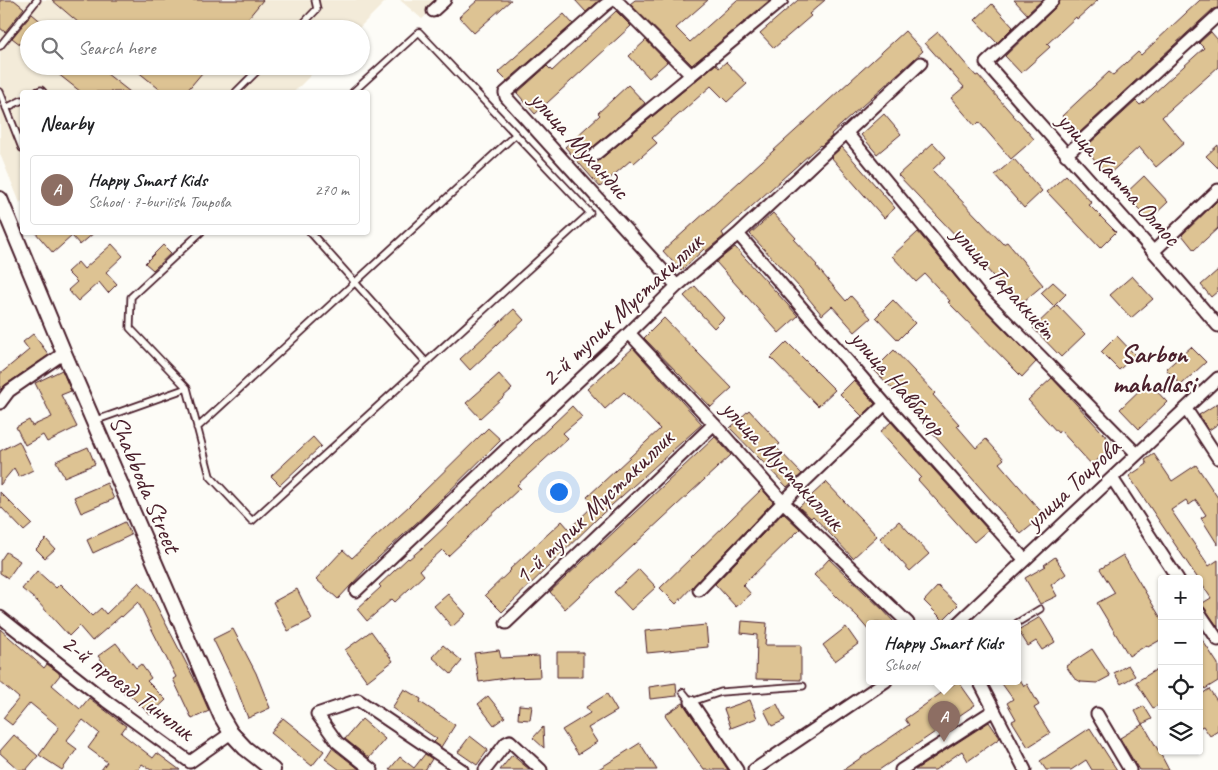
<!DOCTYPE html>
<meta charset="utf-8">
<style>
:root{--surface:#fff;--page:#f6f6f6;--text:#202124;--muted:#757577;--line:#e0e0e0;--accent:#c8321e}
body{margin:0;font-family:Caveat,sans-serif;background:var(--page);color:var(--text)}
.controls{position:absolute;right:15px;bottom:15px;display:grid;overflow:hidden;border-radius:5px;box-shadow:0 1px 4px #0004}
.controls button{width:45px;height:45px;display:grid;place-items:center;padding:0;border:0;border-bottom:1px solid var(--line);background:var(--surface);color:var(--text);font:25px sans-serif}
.you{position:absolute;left:558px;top:491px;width:18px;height:18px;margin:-12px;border:4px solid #fff;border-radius:50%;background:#1a73e8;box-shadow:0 0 0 8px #1a73e833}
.badge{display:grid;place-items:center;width:32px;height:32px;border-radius:50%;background:var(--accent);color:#fff;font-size:16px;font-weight:700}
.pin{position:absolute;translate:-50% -41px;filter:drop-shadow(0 1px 2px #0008)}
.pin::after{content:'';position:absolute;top:26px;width:18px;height:15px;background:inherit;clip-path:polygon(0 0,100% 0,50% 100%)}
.popup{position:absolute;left:866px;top:620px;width:155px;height:65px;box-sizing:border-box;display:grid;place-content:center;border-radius:5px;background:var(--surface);filter:drop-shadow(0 1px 4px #0005);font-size:16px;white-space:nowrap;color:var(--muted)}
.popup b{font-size:19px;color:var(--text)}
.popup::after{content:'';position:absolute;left:50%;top:100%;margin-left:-10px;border:10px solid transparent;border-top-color:var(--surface)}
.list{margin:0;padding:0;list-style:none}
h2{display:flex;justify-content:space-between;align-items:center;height:65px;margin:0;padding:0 20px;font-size:21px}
h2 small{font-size:16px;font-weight:400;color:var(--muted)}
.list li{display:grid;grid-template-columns:32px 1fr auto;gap:15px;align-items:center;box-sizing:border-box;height:70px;margin:0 10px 10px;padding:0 10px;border:1px solid var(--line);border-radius:5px}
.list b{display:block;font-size:19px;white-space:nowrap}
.list p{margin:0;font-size:16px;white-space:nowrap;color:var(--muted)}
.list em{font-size:16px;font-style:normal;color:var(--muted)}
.icon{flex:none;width:28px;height:28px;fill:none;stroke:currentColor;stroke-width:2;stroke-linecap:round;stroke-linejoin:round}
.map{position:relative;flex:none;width:1218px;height:770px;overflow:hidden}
.search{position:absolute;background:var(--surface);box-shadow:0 1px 4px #0004;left:20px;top:20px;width:350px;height:55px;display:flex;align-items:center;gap:12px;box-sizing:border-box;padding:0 18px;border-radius:28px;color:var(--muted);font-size:19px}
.panel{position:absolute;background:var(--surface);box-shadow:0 1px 4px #0004;left:20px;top:90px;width:350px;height:145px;border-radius:5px}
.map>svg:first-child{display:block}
.built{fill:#f3ebd9}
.building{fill:#ddc393;stroke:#4a1f2b}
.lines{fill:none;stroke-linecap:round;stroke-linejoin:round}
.service-casing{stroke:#4a1f2b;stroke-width:9}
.minor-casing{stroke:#4a1f2b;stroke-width:15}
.tertiary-casing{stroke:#4a1f2b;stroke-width:18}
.service{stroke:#fdfcf7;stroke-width:5.5}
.minor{stroke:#fdfcf7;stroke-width:11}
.tertiary{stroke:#fdfcf7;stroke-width:14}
.labels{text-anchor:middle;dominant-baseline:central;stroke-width:4;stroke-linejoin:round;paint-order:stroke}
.street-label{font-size:25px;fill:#4a1f2b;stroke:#fdfcf7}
.neighbourhood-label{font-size:26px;font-weight:bold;fill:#4a1f2b;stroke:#fdfcf7}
</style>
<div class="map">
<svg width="1218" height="770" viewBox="0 0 1218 770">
<rect width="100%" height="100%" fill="#fdfcf7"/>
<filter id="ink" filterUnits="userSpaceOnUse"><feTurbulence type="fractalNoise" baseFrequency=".02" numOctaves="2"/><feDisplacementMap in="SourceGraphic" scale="10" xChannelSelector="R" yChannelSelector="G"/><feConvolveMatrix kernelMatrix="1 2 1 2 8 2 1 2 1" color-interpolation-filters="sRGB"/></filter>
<g filter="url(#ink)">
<path class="built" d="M0,0H387L358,29H29V66H320L294,92H22V201L20,203L0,154Z
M400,0H443L422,19Z"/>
<path class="building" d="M0,0H14L24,8L5,32L0,28Z
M52,0H263L239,29H86Z
M478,0H511L474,33L459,17Z
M575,0H600L586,12Z
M635,0H708L676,28L690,42L737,0H770L692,65L630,4Z
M798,0H825L809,14L811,16L774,48L760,33Z
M1014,0H1042L1027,14Z
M1060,0H1098L1077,19L1076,17L1047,44L1050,47L1021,73L1005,56L1058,5Z
M1200,0H1218V8L1213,9L1078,134L1062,116L1109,72L1113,75L1138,52L1141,55Z
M992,4L1013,27L997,43L975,20Z
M616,11L631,26L535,114L517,93L547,66L552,71Z
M32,14L50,29H29V51L12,38Z
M564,14L573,24L507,81L498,72Z
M905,31L923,51L831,134L832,136L821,146L820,145L722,233L724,236L706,251L704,249L681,271L663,251Z
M938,32L976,76L978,75L1034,139L1011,159L979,122L975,126L951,98L964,87L925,43Z
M1211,32L1218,40V67L1162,117L1184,143L1156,167L1139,147L1108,175L1088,152L1092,149L1088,145L1136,101L1140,105L1143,103L1204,48L1199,43Z
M646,40L667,62L649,78L629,56Z
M726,62L747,84L727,102L711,86L652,138L657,143L634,163L631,160L600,187L565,147L600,115L598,113L628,85L645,103L587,152L585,158L587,162L593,164L596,163L716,64L719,68Z
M48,66H97L130,92H81Z
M131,66H208L186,92H163Z
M884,114L901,134L877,154L861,135Z
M933,143L946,157L932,170L1003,244L1007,242L1043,285L1018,306L982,263L898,175Z
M1218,145V168L1206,156Z
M842,147L895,208L884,218L831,157Z
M1014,159L1042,191L1024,208L995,175Z
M1066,175L1092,203L1089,205L1116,232L1100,248L1047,192Z
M1144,176L1168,202L1149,220L1125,194Z
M1218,200V228L1194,250L1182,235Z
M773,213L796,238L794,240L817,265L816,266L846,301L851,296L871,318L855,332L832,306L822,315L800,288L750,234Z
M35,232H95L80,245L72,236L53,253Z
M918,232L973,298L1036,362L1022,377L948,302L950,301L925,274L916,282L892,256Z
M112,244L123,256L106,272L117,284L108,293L99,282L78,301L68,290L77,282L67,272L78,262L84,269Z
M163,245L171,253L153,270L145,263Z
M735,247L798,316L779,333L716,262Z
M1218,270V291L1211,297L1201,285Z
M1132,276L1153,299L1131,318L1110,295Z
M1053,282L1066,294L1054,306L1041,293Z
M695,286L724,318L714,328L684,296Z
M893,300L915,323L898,340L876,317Z
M1057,305L1085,334L1061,357L1033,328Z
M514,309L524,320L470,370L460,359Z
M664,318L732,388L711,407L644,338Z
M33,334L49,355L5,385L0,390V374L29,350L23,342Z
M1117,336L1135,355L1119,370L1101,352Z
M787,342L835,390L818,406L771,358Z
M1191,347L1206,362L1181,385L1166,369Z
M633,348L702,424L602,514L502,612L485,595L511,570L510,569L562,521L569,529L594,505L587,497L660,429L624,392L605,409L587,389Z
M894,350L935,393L933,395L959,424L957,426L976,448L986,439L1004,459L999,463L1044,515L1021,534L918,417L919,416L874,370Z
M62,370L71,391L61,395L77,427L47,442L43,435L25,445L16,427L29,420L32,426L52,417L35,383Z
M499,374L512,389L480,418L466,403Z
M1052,378L1114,445L1092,465L1060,430L1058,433L1028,400Z
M854,380L875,404L862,416L840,394Z
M1148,382L1167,402L1139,429L1120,409Z
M1218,403V424L1209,430L1199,415Z
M572,406L582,417L563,433L568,438L517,485L520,488L448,556L442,550L420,570L424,575L395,602L392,599L367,621L357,609L381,587L379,585L408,558L409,559L429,542Z
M749,410L780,444L776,447L802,474L787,487L730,428Z
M891,422L988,530L974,542L918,480L921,477L880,432Z
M488,428L501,440L425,515L367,568L338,599L316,579L343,550L352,558L409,506Z
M313,437L321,446L280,485L271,476Z
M715,437L731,455L565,609L550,592Z
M19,441L33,470L19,477L14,468L0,485V451Z
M88,447L95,464L64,477L56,461Z
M1154,454L1172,481L1196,465L1218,498V545L1201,518L1206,515L1196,500L1189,505L1186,500L1171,510L1209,566L1218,560V627L1201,604L1211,598L1129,476L1147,464L1145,460Z
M826,482L877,536L853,558L813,516L811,518L799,507Z
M107,483L114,499L81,513L74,497Z
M762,489L773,502L676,604L660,588Z
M0,492L32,524L24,531L0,506Z
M783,513L800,529L743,585L751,594L736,607L715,584Z
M899,521L929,554L910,571L880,538Z
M125,522L131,535L93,553L87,540Z
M46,539L55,549L45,558L36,549Z
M6,552L20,561L8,578L0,573V561Z
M1123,555L1162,620V639L1148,647L1147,645L1129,656L1097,603L1115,593L1100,569Z
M1055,557L1066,574L1051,585L1057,596L1040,604L1025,578L1046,566L1044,565Z
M829,559L883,610L895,623H870V632L858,618H859L814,575Z
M639,569L656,587L631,610L614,592Z
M37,571L56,588L60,584L92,616L101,608L106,614L139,582L151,595L199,688L209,711L192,719L173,679L176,677L138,602L122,617L121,616L92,641L79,626L69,636L37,601L22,589Z
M938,586L958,605L943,620L924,601Z
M297,589L312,619L288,631L273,602Z
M448,594L466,614L452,627L434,606Z
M1040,617L1055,642L1042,650L1036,641L1028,646L1018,630Z
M742,621L767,623L765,645H801V680L756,679L757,635L741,633Z
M706,625L708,647L647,653L645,631Z
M846,627L858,644L835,661L823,645Z
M0,629L44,668L47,664L58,672L60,675L52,685L80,709L89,698L126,726L121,733L153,758L157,753L180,770H151L142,764L138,770H101L107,762L88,748L99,733L83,720L66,741L77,749L62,770L39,755L59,727L30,703L12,725L3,718L19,698L0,682Z
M233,629L256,673L270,708L248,718L234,682L213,639Z
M371,631L393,661L367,681L345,650Z
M1199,635L1218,664V681L1205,689L1199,680Z
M116,643L136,668L141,664L151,678L147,681L166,700L150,715L129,694L126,696L116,682L118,681L98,656Z
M443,645L462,661L451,674L432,657Z
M1092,649L1110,676L1097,683L1081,682L1074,678L1066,666Z
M499,650L501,658L539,656L540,677L511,678L513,677L479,682L474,653Z
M557,652H583V677H557Z
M1128,665L1135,676L1121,684L1114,673Z
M1162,666V703L1153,708L1136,682Z
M958,681L975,705L879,770H843L909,725L905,719Z
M1000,681H1021L1024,686L1027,684L1039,705L1034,708L1050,733L1028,747L1012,721L1016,719L1007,703L1013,699Z
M676,683L677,696L650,699L649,687Z
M404,689L421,699L420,702L455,725L441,747L434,742L437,739L392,708Z
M1209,689L1218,702V731L1210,736L1203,726L1199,728V696Z
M607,694L617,711L588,728L597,742L578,754L562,730L590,713L586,707Z
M488,696L505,717L494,725L478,704Z
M750,700L757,718L731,728L724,709Z
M683,703L685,706L728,770H704L665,715Z
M777,704L785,720L772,726L764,710Z
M519,705L532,706L530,720L518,719Z
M1144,706L1152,719L1142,724L1135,711Z
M283,718L324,751L312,766L271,733Z
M362,719L385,739L369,758L345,739Z
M989,722L1000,738L968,761L962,751L935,770H915Z
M1143,724L1161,755L1169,770H1139L1120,738Z
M543,727L544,748L533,738Z
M1090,728L1117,770H1092L1086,760L1071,770H1046L1040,761Z
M14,735L38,756L26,770H19L0,753V751Z
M470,736L488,750L477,765L458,752Z
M640,743L657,770H597Z
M332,748L359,769L340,770L325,759Z
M425,754L432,759L425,770H389L400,757L414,768Z
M512,755L530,770H500Z"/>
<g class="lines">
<defs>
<path id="service" d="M298,29L317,9L315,0
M0,46L37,0
M0,92L22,148
M36,92L41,90L43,92
M236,92L262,66
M6,108L22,100
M201,232L131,297L130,328L187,388L210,476L252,521L590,213L419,32L353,92
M310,232L426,362
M94,421L187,388
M197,428L516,134
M1017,623L1040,609
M683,692L691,702L721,692L803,686"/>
<path id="minor" d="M612,0L604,6L505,93L506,97L677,286
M616,0L690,74
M1053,0L986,63C1063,151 1142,237 1218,326
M433,11L445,0
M846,132L978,293L1137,454
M1066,155L1218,15
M592,157L782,0
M738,234L885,404L1025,560
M1154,251L1218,190
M629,333L714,424L783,502L908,623
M0,403L9,391L64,353
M1186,409L1218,458
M1112,478L1178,579
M699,590L783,502L885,404
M356,591L629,333L677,286L738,234L921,63
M1199,612L1218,640
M0,617L106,701L190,762L231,733
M506,623L714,424
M958,623L1218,378
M979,681L1025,770
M691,702L737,770
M1097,714L1130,770
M372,770L337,742L317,714L358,700L462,770
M485,770L506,743L510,741L541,770
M754,770L886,681
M901,770L994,710"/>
<path id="tertiary" d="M0,199L64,353L221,716L231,733L245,748L273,770"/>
</defs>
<use href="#service" class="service-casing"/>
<use href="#minor" class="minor-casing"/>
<use href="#tertiary" class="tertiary-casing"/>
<use href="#service" class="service"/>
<use href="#minor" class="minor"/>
<use href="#tertiary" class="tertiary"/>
</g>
</g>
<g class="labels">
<g class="street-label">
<text transform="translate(580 145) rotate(48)">улица Мухандис</text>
<text transform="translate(1119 179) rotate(48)">улица Катта Олмос</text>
<text transform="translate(1004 282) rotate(48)">улица Тараккиёт</text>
<text transform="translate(622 310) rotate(-43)">2-й тупик Мустакиллик</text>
<text transform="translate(898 383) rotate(49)">улица Навбахор</text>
<text transform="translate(783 465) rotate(47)">улица Мустакиллик</text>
<text transform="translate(145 484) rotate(67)">Shabboda Street</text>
<text transform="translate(1073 484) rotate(-43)">улица Тоирова</text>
<text transform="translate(594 507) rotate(-44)">1-й тупик Мустакиллик</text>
<text transform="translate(128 687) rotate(37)">2-й проезд Тинчлик</text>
</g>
<g class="neighbourhood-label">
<text x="1154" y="353">Sarbon<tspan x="1154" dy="30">mahallasi</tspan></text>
</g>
</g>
</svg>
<div class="controls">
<button>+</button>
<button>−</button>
<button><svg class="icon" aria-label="locate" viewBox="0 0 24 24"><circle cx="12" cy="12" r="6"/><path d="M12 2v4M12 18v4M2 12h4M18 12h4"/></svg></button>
<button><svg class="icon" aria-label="layers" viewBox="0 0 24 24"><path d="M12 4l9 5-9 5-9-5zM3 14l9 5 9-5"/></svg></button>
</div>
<div class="you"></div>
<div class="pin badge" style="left:944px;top:742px;background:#8d6e63">A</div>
<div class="popup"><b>Happy Smart Kids</b>School</div>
<div class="search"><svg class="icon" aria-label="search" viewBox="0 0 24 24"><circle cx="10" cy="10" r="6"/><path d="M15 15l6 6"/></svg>Search here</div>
<section class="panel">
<h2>Nearby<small></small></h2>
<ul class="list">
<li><span class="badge" style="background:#8d6e63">A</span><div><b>Happy Smart Kids</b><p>School · 7-burilish Тоирова</p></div><em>270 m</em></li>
</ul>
</section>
</div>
